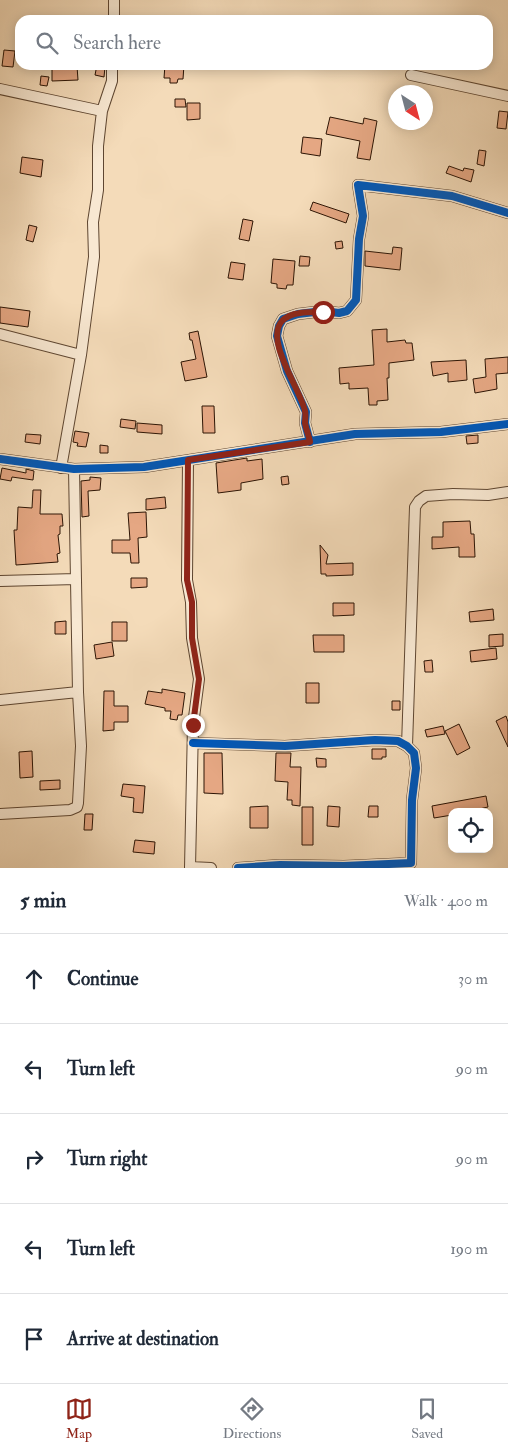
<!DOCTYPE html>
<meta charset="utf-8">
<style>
:root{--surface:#fff;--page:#f2f2f3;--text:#1f2937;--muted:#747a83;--line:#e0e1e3;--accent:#8f2418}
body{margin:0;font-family:"IM FELL Double Pica",serif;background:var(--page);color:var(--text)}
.controls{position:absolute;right:15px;bottom:15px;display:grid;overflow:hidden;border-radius:10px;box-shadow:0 2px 12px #0003}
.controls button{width:45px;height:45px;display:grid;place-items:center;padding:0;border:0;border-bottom:1px solid var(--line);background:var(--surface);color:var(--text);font:25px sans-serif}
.compass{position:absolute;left:388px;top:85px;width:45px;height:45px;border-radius:50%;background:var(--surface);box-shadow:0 2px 12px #0003;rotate:144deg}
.stop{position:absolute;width:15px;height:15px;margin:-11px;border:4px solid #8f2418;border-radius:50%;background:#fff}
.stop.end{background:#8f2418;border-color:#fff;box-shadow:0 1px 5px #0008}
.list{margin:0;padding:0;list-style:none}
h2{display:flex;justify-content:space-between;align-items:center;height:65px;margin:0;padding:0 20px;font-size:21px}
h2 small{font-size:16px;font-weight:400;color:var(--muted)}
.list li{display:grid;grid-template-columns:32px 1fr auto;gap:15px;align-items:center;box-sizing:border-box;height:90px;padding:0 20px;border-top:1px solid var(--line)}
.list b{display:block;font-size:19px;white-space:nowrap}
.list em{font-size:16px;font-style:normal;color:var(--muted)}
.icon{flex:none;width:28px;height:28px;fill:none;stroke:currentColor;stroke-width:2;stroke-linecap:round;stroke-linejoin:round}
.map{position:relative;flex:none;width:508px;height:868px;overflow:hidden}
.search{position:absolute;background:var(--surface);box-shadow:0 2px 12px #0003;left:15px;right:15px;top:15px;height:55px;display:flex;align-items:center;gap:12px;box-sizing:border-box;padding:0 18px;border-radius:15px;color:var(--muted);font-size:19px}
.sheet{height:515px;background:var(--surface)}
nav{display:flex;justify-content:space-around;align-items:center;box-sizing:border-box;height:70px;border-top:1px solid var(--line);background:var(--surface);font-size:14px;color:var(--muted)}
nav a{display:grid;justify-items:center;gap:2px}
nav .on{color:var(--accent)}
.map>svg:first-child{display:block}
.building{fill:#e5a783;stroke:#2c1404}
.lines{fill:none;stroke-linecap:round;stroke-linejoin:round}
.minor-casing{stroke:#5e4631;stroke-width:12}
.minor{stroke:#f8e8d2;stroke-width:10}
.cycleway-casing{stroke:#f8e8d2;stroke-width:11}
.cycleway{stroke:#0057b8;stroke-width:8}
.route{stroke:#8f2418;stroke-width:6}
</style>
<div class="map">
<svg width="508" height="868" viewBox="0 0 508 868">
<rect width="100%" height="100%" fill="#f4dbb9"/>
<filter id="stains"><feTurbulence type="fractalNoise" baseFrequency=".004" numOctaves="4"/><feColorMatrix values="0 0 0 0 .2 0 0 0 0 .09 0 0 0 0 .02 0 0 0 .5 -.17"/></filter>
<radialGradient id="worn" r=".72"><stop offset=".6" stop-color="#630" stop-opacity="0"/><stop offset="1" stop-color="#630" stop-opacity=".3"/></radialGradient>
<path class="building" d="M4,50L15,51L13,67L2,66Z
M52,65L77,66L78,80L52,81Z
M97,65L105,67L104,77L95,75Z
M165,65H184L183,79H178L177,83H170V78H164Z
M41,76L49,77L47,86L40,85Z
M175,99H185L186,107H175Z
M187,103H200V119L187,120Z
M499,111L508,112L506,129L497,128Z
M330,117L363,124L364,118L377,121L370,160L357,158L360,141L326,134Z
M303,137L322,139L320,156L301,153Z
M479,150L486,151L484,166L477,164Z
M22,157L43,160L41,177L20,173Z
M449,166L463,171L464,168L474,170L471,182L446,173Z
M313,202L349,214L346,223L310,210Z
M243,219L253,221L249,241L239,239Z
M29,225L37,227L33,242L26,240Z
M342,241L343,248L336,249L335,242Z
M393,247L402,248L400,270L365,266V251L392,254Z
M300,256L310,257L309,266H299Z
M273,259L295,261L293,285H287L286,289L277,288V284L271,283Z
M231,262L245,264L243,280L228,278Z
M0,307L30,311L28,327L0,323Z
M387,329V342L405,340L406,343H412L414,360L389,363V378H387L388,400L377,401V405H369L368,388L349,389V383L340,384L339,368L374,365L372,330Z
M198,331L207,377L185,381L181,362L196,359L192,340H190L189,333Z
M508,357V373L496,374L497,389L475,393L473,379L486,377L485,359Z
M466,360L467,380L448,382V373L433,376L431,362Z
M202,406H214L215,433H203Z
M121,419L136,421L135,429L120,427Z
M137,423L162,425V434L137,432Z
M75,431L89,433L86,447L77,446L78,443L73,442Z
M26,434L41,435L40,444L25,442Z
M478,435V443L467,444L466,436Z
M100,445L108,446V453H100Z
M247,458V461L262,459L263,479L241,483V490L218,493L216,463Z
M2,468L26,473V469L34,471L33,480L12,477L11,481L0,479Z
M288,476L289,484L282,485L281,477Z
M90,477L101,478L100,490L88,491L89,516L82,517L81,481L90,480Z
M33,490H41L40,514H62L63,526H60V534L58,535L60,553L57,554L58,562L16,565L14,530H17L18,507L32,508Z
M165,497L166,508L146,510V499Z
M146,512L147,537L138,538L139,563H131L130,553H112V540H130L128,513Z
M470,521L471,534H474L475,557H459V547L432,549V537H443V522Z
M320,545L328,555L326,564L353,563V575L326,576V574H321Z
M131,578H147V587L131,588Z
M333,603H354V615L333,616Z
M493,609L494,620L470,622L469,612Z
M66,621V634H55V622Z
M112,622H127V641H112Z
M503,634V646L489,647V635Z
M313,635H344V652H314Z
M112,642L114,656L96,659L94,645Z
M496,648L497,659L471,662L470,651Z
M432,660L433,672H425L424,661Z
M306,683H319V703H306Z
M162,689L185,693L182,715H178L177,720L170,719L171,711H165V708L145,704L148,691L162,693Z
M104,691H114V706H128V722H114V730L103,731Z
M392,701H400V710H392Z
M506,716L508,722V747L496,721Z
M459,724L470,748L457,755L445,731Z
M443,726L445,734L427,737L425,730Z
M372,749H386V757H382V759H372Z
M32,751L33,777L20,778L19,752Z
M204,753H222L223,794L204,793Z
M276,753H291L290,767H301L300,806L292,805V800H287L288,782L275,781Z
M316,758L326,759V767H317Z
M60,780V789L40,790V781Z
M123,784L145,786L143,813L133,812L134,798L121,796Z
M486,796L488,807L466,812H452V815L434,818L432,806Z
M268,806V828H250V807Z
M328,806L340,807L339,827L327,826Z
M369,806H378V817H368Z
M302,807H313V845H302Z
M85,814H93L92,830H84Z
M135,840L155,842L154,854L133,852Z"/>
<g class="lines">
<defs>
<path id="minor" d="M114,20V0
M411,75L508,96
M0,89L102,111
M0,334L81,355
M310,442L305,423L306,412L287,371L277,336L279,326L283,319L298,314L323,311L339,313L347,311L356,300L359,239L363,216L358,185L452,196L508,213
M0,459L74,469L144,467L355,434L441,432L508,424
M188,460L187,580L191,602L192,638L199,679L193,725L190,868
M61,468L81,355L94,257L93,222L98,190V146L102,111L112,81V65
M0,581L76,579
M0,700L78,692
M193,743L285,746L375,740L398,741L407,746L414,753L416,768L412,800L411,863L344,866L280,865L238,868
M407,746L415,507L419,501L426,496L453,494L488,495L508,492
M0,814L70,810L77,807L78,803L81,746L78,692L74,469
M190,867L211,868"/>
</defs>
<use href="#minor" class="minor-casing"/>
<use href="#minor" class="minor"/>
<defs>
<path id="cycleway" d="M310,442L305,423L306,412L287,371L277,336L279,326L283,319L298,314L323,311L339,313L347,311L356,300L359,239L363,216L358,185L452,196L508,213
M0,459L74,469L144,467L355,434L441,432L508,424
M193,743L285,746L375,740L398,741L407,746L414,753L416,768L412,800L411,863L344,866L280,865L238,868"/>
</defs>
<use href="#cycleway" class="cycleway-casing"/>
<use href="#cycleway" class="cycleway"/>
</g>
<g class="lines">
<path class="route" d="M193,725L199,679L192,638V602L187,580L188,460L310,442C309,436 306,429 305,423C305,419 306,415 305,411C301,390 264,340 282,321C291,311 312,312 323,312"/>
</g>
<rect width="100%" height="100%" filter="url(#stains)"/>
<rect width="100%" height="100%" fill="url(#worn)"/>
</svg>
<div class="controls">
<button><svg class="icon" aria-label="locate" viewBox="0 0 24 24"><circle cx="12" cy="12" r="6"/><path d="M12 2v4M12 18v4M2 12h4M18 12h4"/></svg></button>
</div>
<svg class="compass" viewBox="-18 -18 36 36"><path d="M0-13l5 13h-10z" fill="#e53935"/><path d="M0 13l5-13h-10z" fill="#747a83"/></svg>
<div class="stop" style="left:323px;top:312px"></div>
<div class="stop end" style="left:193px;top:725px"></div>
<div class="search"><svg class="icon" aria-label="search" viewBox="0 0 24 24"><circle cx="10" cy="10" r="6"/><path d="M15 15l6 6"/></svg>Search here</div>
</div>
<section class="sheet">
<h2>5 min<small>Walk · 400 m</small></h2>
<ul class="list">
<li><svg class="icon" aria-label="ahead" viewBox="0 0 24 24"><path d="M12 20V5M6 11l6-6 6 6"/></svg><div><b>Continue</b></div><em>30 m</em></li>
<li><svg class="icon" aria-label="left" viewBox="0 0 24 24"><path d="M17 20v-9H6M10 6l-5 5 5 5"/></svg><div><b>Turn left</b></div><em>90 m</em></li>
<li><svg class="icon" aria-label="right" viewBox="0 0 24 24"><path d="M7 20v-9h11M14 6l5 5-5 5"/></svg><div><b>Turn right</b></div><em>90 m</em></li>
<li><svg class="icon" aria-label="left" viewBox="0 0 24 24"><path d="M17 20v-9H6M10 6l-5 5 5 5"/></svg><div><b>Turn left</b></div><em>190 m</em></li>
<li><svg class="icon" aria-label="arrive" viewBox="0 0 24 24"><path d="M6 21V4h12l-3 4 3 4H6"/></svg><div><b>Arrive at destination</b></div></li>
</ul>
</section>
<nav>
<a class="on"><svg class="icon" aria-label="map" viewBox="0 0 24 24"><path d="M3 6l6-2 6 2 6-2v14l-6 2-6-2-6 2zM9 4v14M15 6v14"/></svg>Map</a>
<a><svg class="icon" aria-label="directions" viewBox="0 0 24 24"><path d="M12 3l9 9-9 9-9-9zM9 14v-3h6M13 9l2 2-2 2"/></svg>Directions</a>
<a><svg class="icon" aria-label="saved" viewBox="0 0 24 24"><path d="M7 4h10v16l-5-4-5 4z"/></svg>Saved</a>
</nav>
